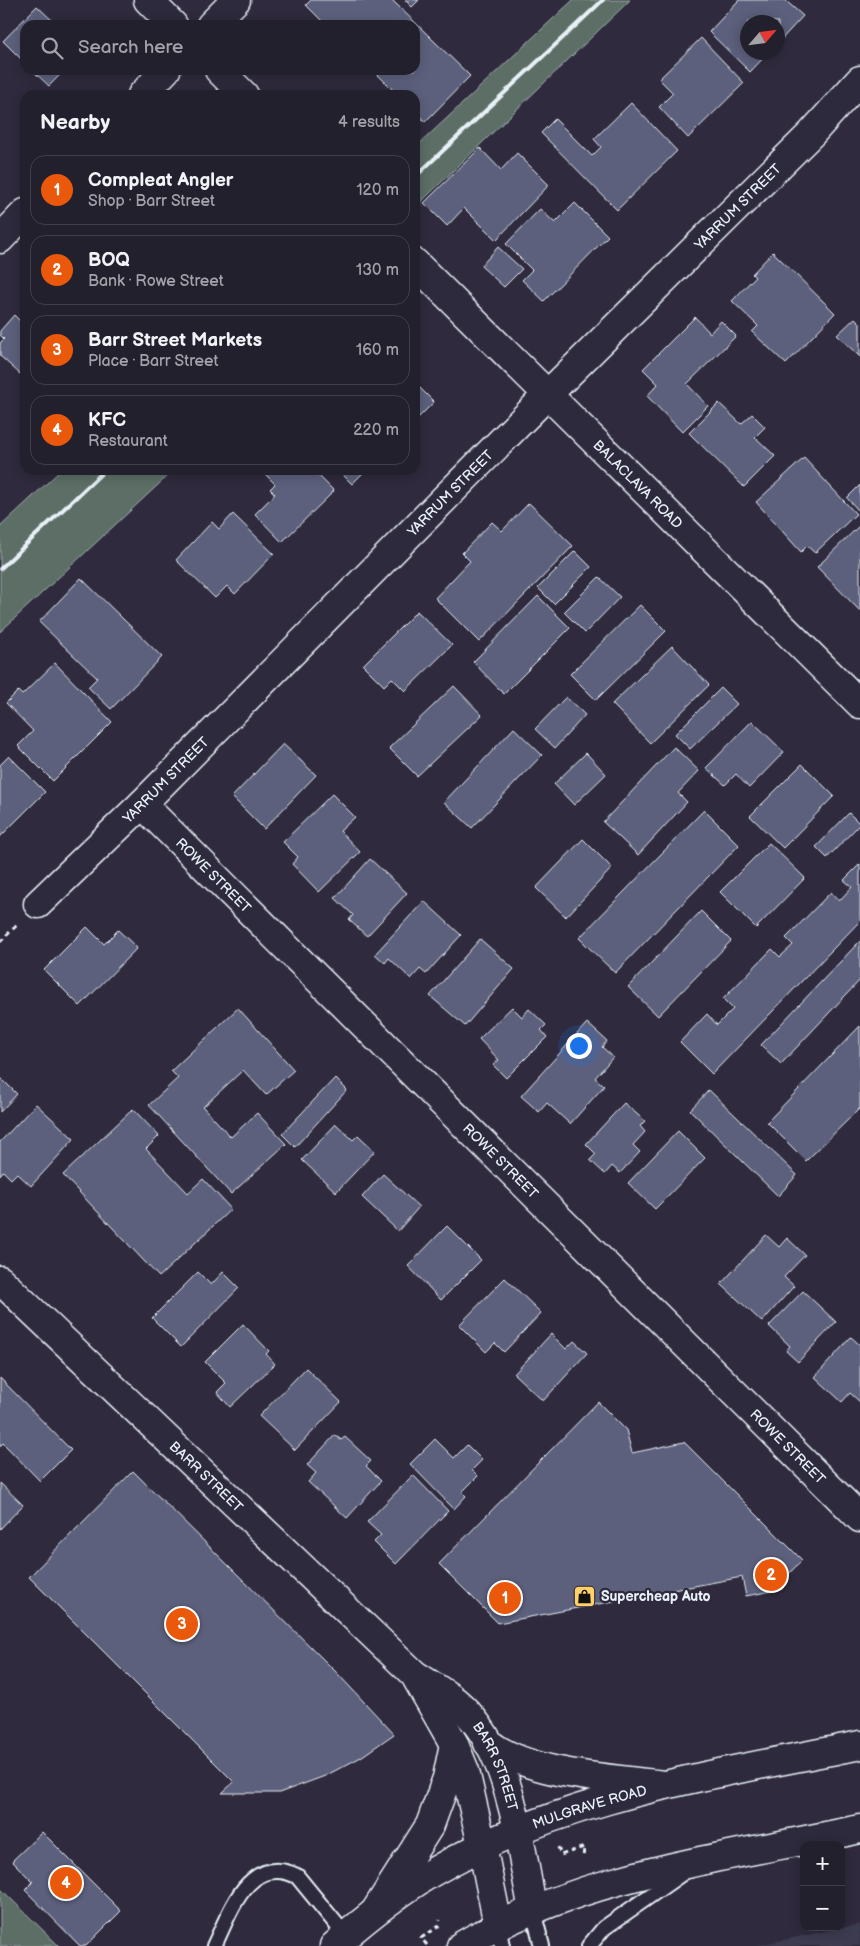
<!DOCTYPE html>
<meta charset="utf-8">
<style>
:root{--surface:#23202e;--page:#2b2836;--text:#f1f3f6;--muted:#a3a3aa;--line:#403e4a;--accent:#ea580c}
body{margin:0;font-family:"Balsamiq Sans",sans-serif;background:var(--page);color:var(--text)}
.controls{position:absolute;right:15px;bottom:15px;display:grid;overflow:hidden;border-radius:10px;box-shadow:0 2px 12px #0003}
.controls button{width:45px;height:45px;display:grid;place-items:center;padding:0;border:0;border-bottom:1px solid var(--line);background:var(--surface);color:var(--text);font:25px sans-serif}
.compass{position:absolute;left:740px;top:15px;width:45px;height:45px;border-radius:50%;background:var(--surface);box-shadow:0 2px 12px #0003;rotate:62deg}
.you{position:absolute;left:578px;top:1045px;width:18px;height:18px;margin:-12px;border:4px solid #fff;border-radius:50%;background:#1a73e8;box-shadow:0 0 0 8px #1a73e833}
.badge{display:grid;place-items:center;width:32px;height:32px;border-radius:50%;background:var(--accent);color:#fff;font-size:16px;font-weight:700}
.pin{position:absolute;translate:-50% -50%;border:2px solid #fff;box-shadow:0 1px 5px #0006}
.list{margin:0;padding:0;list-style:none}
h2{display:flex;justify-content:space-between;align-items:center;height:65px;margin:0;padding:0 20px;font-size:21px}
h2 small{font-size:16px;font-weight:400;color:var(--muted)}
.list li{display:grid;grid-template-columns:32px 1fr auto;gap:15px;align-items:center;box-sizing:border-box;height:70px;margin:0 10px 10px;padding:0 10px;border:1px solid var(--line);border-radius:15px}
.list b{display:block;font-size:19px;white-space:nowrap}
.list p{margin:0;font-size:16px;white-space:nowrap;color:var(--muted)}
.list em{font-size:16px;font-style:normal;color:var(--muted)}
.icon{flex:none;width:28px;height:28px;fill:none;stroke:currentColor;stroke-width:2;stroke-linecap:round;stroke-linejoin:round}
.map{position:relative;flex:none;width:860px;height:1946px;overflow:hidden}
.search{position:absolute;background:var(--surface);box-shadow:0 2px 12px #0003;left:20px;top:20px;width:400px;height:55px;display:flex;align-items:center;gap:12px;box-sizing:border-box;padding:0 18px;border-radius:15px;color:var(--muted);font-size:19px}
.panel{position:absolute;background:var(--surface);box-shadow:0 2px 12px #0003;left:20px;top:90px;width:400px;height:385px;border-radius:15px}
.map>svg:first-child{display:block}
.built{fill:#3c3a50}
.green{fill:#5c6e66;stroke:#a2b0af}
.building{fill:#5c607c;stroke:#e8f1f8}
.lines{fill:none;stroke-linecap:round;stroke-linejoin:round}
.lane-casing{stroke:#e8f1f8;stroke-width:18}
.street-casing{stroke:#e8f1f8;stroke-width:31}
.secondary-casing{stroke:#e8f1f8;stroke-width:31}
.primary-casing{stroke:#e8f1f8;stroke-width:31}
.path{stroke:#e8f1f8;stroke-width:3;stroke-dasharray:5 4;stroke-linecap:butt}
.lane{stroke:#2f2a3d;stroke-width:14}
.street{stroke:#2f2a3d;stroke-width:28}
.secondary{stroke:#2f2a3d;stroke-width:28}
.primary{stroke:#2f2a3d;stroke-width:28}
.rail{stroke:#e8f1f8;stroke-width:4}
.labels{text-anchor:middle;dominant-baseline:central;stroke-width:4.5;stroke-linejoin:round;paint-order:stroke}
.street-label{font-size:14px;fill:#e8f1f8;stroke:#2f2a3d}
.poi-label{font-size:14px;font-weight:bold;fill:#e8f1f8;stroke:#2f2a3d;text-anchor:start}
</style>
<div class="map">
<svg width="860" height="1946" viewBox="0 0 860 1946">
<rect width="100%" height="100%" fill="#2f2a3d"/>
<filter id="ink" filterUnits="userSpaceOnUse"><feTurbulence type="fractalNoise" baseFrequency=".02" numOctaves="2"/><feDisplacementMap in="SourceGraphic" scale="10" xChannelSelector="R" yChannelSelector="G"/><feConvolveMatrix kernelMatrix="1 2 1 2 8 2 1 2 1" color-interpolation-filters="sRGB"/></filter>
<g filter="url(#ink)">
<path class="built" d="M860,1924V1946H754Z"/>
<path class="green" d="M573,0H630L424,199L415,211V148Z
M61,470H174L0,632V527Z
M0,1888L59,1946H0Z"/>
<path class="building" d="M311,0H392L470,76L425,122L415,111V95H398L373,70H415V25H326L306,5Z
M405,0H419L412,7Z
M739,0H785L803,16L778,43V22H748V52H769L750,72L709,32Z
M37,6L57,25H25V63L3,41Z
M701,38L744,83L688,138L659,107L673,93L659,79Z
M32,70H65L49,86Z
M631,103L677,151L617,210L541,133L555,119L592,156L601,147L594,139Z
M480,148L501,170L517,153L549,185L496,240L464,208L447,226L424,203Z
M575,203L608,236L544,301L522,280L532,270L506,244L540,209L555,223Z
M498,247L522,269L504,287L481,266Z
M773,252L835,313L786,364L752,332L758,326L732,301L755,277L752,274Z
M14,315L22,323L25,319V369L20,374L0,356V343L4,339L0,335V331Z
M695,317L710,333L721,321L736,336L687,384L708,406L682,432L647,396L658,384L643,369Z
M855,318L860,323V357L837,335Z
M415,383L434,402L415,421Z
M719,403L741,424L752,414L765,427L755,437L775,456L744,487L689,433Z
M804,458L856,514L815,553L807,546L801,552L756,502Z
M265,470H313L334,491L282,542L255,514L275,494L270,489L275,484L263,472Z
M338,470H366L352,484Z
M860,485V509L859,511L847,498Z
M529,503L573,546L479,642L435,598L470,561L462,553L492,522L502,531Z
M233,514L274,554L235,594L227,586L215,598L176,560L212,522L219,529Z
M860,525V611L817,567Z
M575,551L591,567L554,604L538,588Z
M599,577L620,597L585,633L564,612Z
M81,578L162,657L111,709L88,687L97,678L39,622Z
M538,596L570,628L504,694L473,662Z
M640,605L666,631L596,700L570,674Z
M417,611L452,645L405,691L392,678L384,686L363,665Z
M672,646L709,685L650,743L612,704Z
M55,663L112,722L53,781L18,746L33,731L6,703L18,691L22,695Z
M454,686L482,715L417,776L389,748Z
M721,688L737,704L690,749L675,734Z
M566,697L585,715L555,748L535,729Z
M752,721L784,752L749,788L736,774L725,785L706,768Z
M514,728L542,755L472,828L444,802Z
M283,744L316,775L264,829L232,797Z
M674,747L699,771L678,793L687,802L638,855L603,822Z
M586,753L606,774L574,805L554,784Z
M9,756L45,792L0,837V765Z
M802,764L834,796L783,848L750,816Z
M332,794L355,817L340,831L360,852L319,892L292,864L298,857L283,842Z
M704,810L739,845L615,973L579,938Z
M849,813L860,824L827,858L816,847Z
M583,839L612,868L566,917L536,888Z
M769,843L805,878L756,928L720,892Z
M370,859L407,893L367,936L349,920L353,915L335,898Z
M860,864V921L712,1074L680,1042L707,1014L717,1025L733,1009L723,999L772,949L780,957L793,945L786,938L831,892L839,901L852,887L844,880Z
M424,901L461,935L426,974L420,969L411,979L389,958L385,963L375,954Z
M701,911L731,941L658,1016L628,987Z
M87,927L104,944L118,930L137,948L80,1006L44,970Z
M480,939L514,969L465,1026L430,996Z
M860,941V980L781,1064L761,1045Z
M512,1007L522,1017L529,1009L546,1025L541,1030L547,1037L506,1078L493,1065L499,1060L479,1039Z
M238,1008L294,1070L266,1095L243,1070L203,1107L231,1137L257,1113L286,1144L231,1194L149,1105L178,1078L171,1071Z
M587,1023L607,1041L602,1047L613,1057L595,1078L604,1086L570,1124L547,1103L539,1112L521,1096Z
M860,1026V1108L806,1161L767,1122Z
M0,1077L17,1094L0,1112Z
M335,1078L347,1090L295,1147L282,1134Z
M709,1090L797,1175L778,1196L690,1110Z
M624,1103L645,1121L640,1126L645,1132L633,1145L640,1152L620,1173L612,1166L605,1174L590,1160L596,1154L586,1144Z
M36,1104L74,1139L31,1186L17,1173L11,1179L3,1171L0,1175V1142Z
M133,1109L159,1136L146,1149L188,1193L203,1179L231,1209L159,1277L63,1175Z
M336,1124L353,1140L358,1135L375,1151L336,1192L302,1160Z
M678,1131L705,1158L655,1209L628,1183Z
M383,1174L419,1207L398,1231L362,1197Z
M447,1226L481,1260L441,1300L408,1266Z
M766,1235L779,1247L787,1238L805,1255L784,1277L794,1286L762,1322L721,1284Z
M198,1272L211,1285L223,1272L239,1288L181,1347L152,1318Z
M505,1278L541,1313L504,1352L495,1343L486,1352L459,1325Z
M803,1291L836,1322L798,1362L786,1351L790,1346L769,1326Z
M243,1324L269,1351L266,1354L275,1364L230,1407L217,1392L226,1383L205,1362Z
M551,1334L566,1349L574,1341L587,1353L543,1401L514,1374Z
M851,1337L860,1345V1402L850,1393L842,1402L815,1377Z
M306,1368L341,1402L295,1450L259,1416Z
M0,1378L71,1450L40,1481L3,1443L0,1446Z
M598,1402L626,1430L632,1453L684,1442L802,1560L781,1582L782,1589L746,1596L742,1577L498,1623L439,1564Z
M335,1435L341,1440L345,1437L371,1461L366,1466L381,1481L347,1518L308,1482L316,1473L307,1465Z
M435,1439L454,1458L467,1445L482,1460L472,1470L478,1476L462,1492L466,1496L454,1509L410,1464Z
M133,1471L336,1672L394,1734L361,1757L325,1776L279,1793H222L234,1782L29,1577Z
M413,1475L448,1511L396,1564L374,1542L381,1535L367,1522Z
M0,1483L23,1505L0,1529Z
M42,1832L121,1911L86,1946H80L25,1890L33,1882L12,1861Z"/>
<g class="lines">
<defs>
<path id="lane" d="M533,1911L542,1946
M498,1925L502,1946
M214,1946C230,1913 248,1853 297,1876L346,1936
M589,1946L604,1928L684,1872"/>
<g id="street">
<path d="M211,25L236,0"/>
<path d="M142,95L166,70"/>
<path d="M0,239L25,213"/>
<path id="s1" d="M142,804L860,1518"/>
<path id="s2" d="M38,904L142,804L547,395L812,133L860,80"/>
<path id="s3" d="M0,1280L414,1674C427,1683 442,1691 455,1701C494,1733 508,1784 518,1830"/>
<path d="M417,1679L454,1744L465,1771L482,1845"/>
<path d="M488,1743C530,1776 613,1778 665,1785"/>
<path d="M376,1910L430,1825L447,1778L454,1744"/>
</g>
<g id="secondary">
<path d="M148,0L173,25"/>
<path d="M219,70L244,95"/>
<path id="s4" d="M415,263L860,704"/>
</g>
<g id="primary">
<path d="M518,1830L533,1911"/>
<path d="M482,1845L498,1925"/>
<path id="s5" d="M334,1946C365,1919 396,1894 431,1873C561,1796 714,1775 860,1745"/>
<path d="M461,1946C580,1874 726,1858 860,1829"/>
</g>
</defs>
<use href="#lane" class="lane-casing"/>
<use href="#street" class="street-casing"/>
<use href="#secondary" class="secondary-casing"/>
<use href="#primary" class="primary-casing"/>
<path class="path" d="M0,942L19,923
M558,1847L561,1855L584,1847L583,1859
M427,1945L421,1938L438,1927L440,1920"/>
<use href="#lane" class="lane"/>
<use href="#street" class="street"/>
<use href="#secondary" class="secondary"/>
<use href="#primary" class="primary"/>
<path class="rail" d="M415,177L603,0
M0,569L105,470"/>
</g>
</g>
<defs>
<symbol id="shop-square" viewBox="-11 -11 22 22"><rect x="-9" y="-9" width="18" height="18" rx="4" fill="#ffd166" stroke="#2f2a3d"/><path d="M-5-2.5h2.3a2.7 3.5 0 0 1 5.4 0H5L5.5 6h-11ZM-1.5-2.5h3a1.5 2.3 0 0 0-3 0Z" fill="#111"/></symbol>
</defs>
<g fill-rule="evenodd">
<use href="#shop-square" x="572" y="1584" width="25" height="25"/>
</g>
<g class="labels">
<g class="street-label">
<text stroke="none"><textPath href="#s2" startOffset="988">YARRUM STREET</textPath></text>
<text stroke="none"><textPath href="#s4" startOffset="314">BALACLAVA ROAD</textPath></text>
<text stroke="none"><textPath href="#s2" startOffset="582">YARRUM STREET</textPath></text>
<text stroke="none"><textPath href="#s2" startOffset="178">YARRUM STREET</textPath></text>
<text stroke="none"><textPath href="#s1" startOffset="101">ROWE STREET</textPath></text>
<text stroke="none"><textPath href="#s1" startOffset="506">ROWE STREET</textPath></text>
<text stroke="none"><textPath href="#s1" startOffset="911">ROWE STREET</textPath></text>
<text stroke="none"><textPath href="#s3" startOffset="285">BARR STREET</textPath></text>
<text stroke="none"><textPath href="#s3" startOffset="699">BARR STREET</textPath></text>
<text stroke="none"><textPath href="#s5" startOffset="294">MULGRAVE ROAD</textPath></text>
</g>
<g class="poi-label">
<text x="601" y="1596">Supercheap Auto</text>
</g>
</g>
</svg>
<div class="controls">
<button>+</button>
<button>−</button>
</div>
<svg class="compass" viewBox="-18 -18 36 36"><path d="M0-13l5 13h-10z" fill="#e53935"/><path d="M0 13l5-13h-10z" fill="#a3a3aa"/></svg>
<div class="you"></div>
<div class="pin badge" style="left:505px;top:1598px">1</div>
<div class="pin badge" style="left:771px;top:1575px">2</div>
<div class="pin badge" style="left:182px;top:1624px">3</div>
<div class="pin badge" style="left:66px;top:1883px">4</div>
<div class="search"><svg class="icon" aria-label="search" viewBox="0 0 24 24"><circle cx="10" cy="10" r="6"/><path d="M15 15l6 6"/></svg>Search here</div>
<section class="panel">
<h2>Nearby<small>4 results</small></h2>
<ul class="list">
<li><span class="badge">1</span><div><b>Compleat Angler</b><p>Shop · Barr Street</p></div><em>120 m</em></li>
<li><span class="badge">2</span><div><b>BOQ</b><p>Bank · Rowe Street</p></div><em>130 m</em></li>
<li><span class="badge">3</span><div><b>Barr Street Markets</b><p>Place · Barr Street</p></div><em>160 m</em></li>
<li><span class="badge">4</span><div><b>KFC</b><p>Restaurant</p></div><em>220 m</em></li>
</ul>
</section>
</div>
